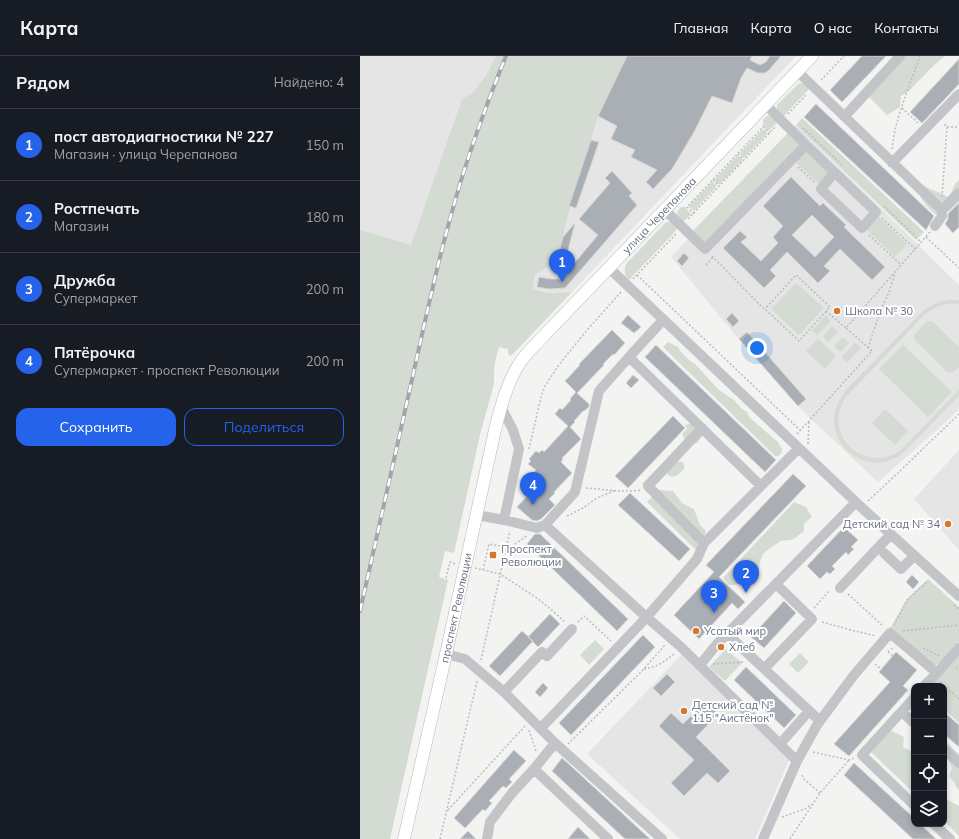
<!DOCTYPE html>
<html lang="ru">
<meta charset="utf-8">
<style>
:root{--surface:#171b24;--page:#20242c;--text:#f1f3f6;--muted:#9ea1a6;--line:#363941;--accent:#2563eb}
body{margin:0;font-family:Mulish,sans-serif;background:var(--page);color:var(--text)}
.controls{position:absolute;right:12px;bottom:12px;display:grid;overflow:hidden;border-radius:8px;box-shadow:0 2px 6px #0003}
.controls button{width:36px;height:36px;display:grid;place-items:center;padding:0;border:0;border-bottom:1px solid var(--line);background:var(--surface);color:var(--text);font:20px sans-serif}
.you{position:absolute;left:397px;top:292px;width:14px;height:14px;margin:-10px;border:3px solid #fff;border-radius:50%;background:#1a73e8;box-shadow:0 0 0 6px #1a73e833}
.badge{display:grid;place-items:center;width:26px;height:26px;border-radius:50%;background:var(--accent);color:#fff;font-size:13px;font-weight:700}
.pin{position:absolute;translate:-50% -33px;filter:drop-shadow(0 1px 2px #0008)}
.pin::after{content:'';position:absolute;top:21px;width:14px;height:12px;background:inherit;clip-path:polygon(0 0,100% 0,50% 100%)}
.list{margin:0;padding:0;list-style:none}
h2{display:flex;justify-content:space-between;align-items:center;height:52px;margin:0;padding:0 16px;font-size:17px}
h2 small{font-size:13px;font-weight:400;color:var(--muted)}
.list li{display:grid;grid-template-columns:26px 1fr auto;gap:12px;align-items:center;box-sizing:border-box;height:72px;padding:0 16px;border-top:1px solid var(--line)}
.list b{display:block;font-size:15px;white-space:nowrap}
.list p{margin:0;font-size:13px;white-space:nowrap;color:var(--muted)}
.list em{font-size:13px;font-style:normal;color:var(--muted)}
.actions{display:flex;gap:8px;padding:12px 16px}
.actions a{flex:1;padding:9px 0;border:1px solid var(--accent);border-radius:12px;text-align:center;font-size:14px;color:var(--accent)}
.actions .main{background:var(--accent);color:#fff}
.icon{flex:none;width:22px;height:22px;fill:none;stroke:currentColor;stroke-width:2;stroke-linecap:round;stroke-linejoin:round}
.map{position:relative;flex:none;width:599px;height:783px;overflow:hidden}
header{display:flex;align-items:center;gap:24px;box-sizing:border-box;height:56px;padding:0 20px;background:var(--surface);border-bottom:1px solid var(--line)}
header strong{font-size:19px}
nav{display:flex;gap:22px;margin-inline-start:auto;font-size:14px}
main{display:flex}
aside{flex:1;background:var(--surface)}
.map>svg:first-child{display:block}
.built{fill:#e4e5e4}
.green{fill:#d4dbd2}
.building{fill:#a9afb5;stroke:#d5d5d3;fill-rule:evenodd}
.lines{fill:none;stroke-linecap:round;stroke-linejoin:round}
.major-casing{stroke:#b5b7bb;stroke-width:13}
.path{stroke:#bbbcbf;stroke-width:1.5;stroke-dasharray:2 2;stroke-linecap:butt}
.minor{stroke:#c2c4c8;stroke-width:10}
.major{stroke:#fff;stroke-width:12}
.rail-casing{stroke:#a2a6ac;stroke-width:4}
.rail{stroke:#fff;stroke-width:2.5;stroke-dasharray:8;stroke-linecap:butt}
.poi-dot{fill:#d6772e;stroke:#fff;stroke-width:1.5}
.labels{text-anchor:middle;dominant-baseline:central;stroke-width:4;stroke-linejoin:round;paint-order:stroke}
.street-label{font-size:11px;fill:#656f80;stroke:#fff}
.poi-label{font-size:11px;fill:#656f80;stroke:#fff;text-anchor:start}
</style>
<header>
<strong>Карта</strong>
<nav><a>Главная</a><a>Карта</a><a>О нас</a><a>Контакты</a></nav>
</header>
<main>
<aside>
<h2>Рядом<small>Найдено: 4</small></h2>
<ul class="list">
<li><span class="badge">1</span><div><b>пост автодиагностики № 227</b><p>Магазин · улица Черепанова</p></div><em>150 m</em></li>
<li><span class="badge">2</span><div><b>Ростпечать</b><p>Магазин</p></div><em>180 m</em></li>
<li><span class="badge">3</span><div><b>Дружба</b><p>Супермаркет</p></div><em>200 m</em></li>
<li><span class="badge">4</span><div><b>Пятёрочка</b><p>Супермаркет · проспект Революции</p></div><em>200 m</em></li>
</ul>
<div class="actions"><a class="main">Сохранить</a><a>Поделиться</a></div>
</aside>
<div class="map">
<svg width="599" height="783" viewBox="0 0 599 783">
<rect width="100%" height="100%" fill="#f3f4f1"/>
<path class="built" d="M0,0H136L125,21L113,36L102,43L51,190L0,174Z
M267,0H436L212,236L188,237L173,233L175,219L197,204L210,152L209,150L231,84L238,60Z
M436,69L599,229V353L587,365L518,426L451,363L438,350L377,281L311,201L329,182L328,180Z
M599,394V494L554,443Z
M322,598L429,704L395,783H320L227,698Z"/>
<path class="green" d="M136,0H267L238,60L231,84L209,150L210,152L197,204L175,219L173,233L188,237L212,236L152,299L151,300L148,298V293L139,291L135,306L134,315V328L120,379L94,497L85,495L79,521L88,524L30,783H0V174L51,189L102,43L113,36L125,21Z
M543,0H585L571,12L549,35L541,40L540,51L527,59L507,39Z
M440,27L445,28L450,32L423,61L417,53V49L438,28Z
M407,60H410L418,65L409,75L403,70V64Z
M442,62L564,176L556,184L436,69Z
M403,73L407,76V78L385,101L383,102L380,98V97Z
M429,76L442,89L345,190L331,177Z
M446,93L471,117L460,129L434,105Z
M377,100H379L382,103V105L360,128H358L355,125V123Z
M599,124V146L589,156L586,154L580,155L576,159C566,150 562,146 557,133L564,130C572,134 580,136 588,141C593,136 593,128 599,124Z
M352,126L356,129V131L334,155L333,154L329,151V150Z
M321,151H325L331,158L323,166C318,160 314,158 321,151Z
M518,160L547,188L535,201L506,173Z
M306,166H311L318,171L313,178L269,224C264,219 263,213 267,207Z
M436,227L464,252L439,279L411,253Z
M590,244H599V248C586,246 576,250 565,258L486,341C478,354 475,368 483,382C494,403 522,408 541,394C548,388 554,380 560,374C573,361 586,347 599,334V340L544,396C538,401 532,404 524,406C497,411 472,388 474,361C475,350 481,341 487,333L562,256C571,249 579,245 590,244Z
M466,259L471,265L457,279L452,274Z
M567,265H571L573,266L599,291V311L592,317L587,316L554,283V279Z
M472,270L478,276L468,286L463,280Z
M483,281L489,287L480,296L474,290Z
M458,283L476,300L465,313L446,295Z
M308,286L318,291L321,296L329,304L335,308L359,334L374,344L381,352L387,356L390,362L418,386L422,393L421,398L416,401L303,291Z
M495,287L501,292L487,307L481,301Z
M543,289L592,336L568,361L519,313Z
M525,353L548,375L535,389L512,367Z
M334,367V372L340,377L341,382L337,387L328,390L315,405L322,406L324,408V413L318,419L312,421L308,419L306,416C302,426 293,428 283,429L282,428L325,384L322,378L327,373L325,369Z
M299,434L313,435L322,447L334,453L340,469L346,475L342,487L336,494L287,446Z
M434,446L446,451L452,461L444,468V475L435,482L431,484L421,485L410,492L403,498L400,505L398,520L389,532L380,527L374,529H369L363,522Z
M568,523L599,551V586L580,607L576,609L572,608L533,573L530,575L529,573L532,569L547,543Z
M235,584L244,593L229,609L220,599Z
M366,593L382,607L365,625L349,611Z
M440,597L449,606L438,617L429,608Z
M599,598V667L584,653V630H570Z
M530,674L544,681L543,691L554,697L551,715L554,718V737L511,696Z
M584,684L599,698V734L596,731L594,726L589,720L592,712L588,703L584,700Z
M584,742L599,750V780L584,765Z"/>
<path class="building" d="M267,0H392L390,4L400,9L406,6L410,0H421L409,14L405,17H398L387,12L381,22L372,47L352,40L334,76L312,113L293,133L286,126L297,114L271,101L275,94L251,83L257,70L238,60Z
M502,0H526L482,46L470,34Z
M599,3V28L562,67L550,56Z
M456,48L574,160L566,174L444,61Z
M231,84L239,86L216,152L209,150Z
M252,115L272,137L269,140L277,149L205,232L190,233L177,231L179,221L191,223H201L238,179L219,163L250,127L245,122Z
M431,121L460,150L463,147L486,169L484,171L525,211L512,224L480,193L464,210L470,215L458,227L427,196L410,214L416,220L404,232L363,192L380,175L387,181L381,186L401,205L418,187L413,181L423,170L403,150ZM452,159L474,181L455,201L432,179Z
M599,147V171L593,177L585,168L588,163V158Z
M215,167L205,206L197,204L203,181Z
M324,197L329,202L322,210L317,205Z
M372,257L379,265L373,271L366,263Z
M268,259L281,271L274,277L261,267Z
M252,274L265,287L254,299L253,298L243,308L244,309L217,337L229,348V351L224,355H223L214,365L215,366L210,371L221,383L202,402L203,403L201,406L212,417L194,436L195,437L189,443L195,449L181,463L177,465L172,464L157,451L170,437L165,432L166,424L176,414L168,408L171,405L169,403L176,395L179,397L182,394L184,396L208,370L195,358L200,352L202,354L211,344L210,343L216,336L205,325L220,309L219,308Z
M387,276L446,343L438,350L379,283Z
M296,289L416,404L405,416L285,301Z
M273,319L279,324L271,332L266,327Z
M313,360L325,372L268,432L255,420Z
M433,418L446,430L359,521L385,546L378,553L372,547L339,583L314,559L354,516L346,509Z
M270,437L330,493L319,505L258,449Z
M484,471L498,484L491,491L494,493L488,499L486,496L472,510L475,513L470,518L467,516L460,523L447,510Z
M175,478H180L268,563L257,575L167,488Z
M552,519L559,526L553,533L546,526Z
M424,545L436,557L404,592L391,581Z
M190,558L200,568L178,591L168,581Z
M162,575L173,585L140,620L129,610Z
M283,579L295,591L211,679L199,667Z
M536,596L557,614L543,630L548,634L489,700L474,688L530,626L519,616Z
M386,611L436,659L424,672L374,624Z
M307,618L315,626L301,640L293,632Z
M183,627L188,632L180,641L175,636Z
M346,645L358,658L336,681L370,715L358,727L347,717L324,740L311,727L334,704L299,670L311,657L323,668Z
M584,656L599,669V691L584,678Z
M154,694L166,705L149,723L152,726L146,732L143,730L129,745L132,747L125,755L123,753L105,772L94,762Z
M202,702L212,711L290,783H265L192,715Z
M494,707L554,762V768H560L576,783H553L484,719Z
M218,771L230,783H208Z
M108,775L116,783H100Z"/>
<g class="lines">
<defs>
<g id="major">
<path id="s1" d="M44,783L86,598L135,374C141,350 147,326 161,305C165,300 169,295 173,291L452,0"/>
</g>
</defs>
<use href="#major" class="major-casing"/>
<path class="path" d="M461,24L484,0
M542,52L558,67
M428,58L447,38
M587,71H599
M443,72L482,109
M532,93C535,62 550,29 560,0
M378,98L384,104
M438,111L454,126
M353,124L359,130
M582,141L587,71L584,68
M524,150L561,186
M334,158L327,151L403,71L410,77
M522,162L555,193
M328,163L415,71
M509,179L541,209
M566,181L599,212
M352,200L402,251L405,253L439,285L470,251L436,219L405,253
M346,209L353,201
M277,219L440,374
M273,223L316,178
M466,255L486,272
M508,292L520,256L529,236L535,217
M437,378L512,295L486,272L570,176
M448,388L449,365
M169,393L181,341L185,330L198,310L228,273L261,236
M226,432C241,433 267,437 280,434
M508,445L539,416L599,358
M207,460L223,452L237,442L256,434
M145,495L168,479
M115,512L140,518L177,542L194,556L206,567
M123,514L129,488L146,491
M86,522L90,506L95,508
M488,538L523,570
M594,549L599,553
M454,552L470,534
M218,566L224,560L251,585
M462,566L491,574L516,580
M534,569L547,544L568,525
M543,575L599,569
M563,592L580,600
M528,596L533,592
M528,596L533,600
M121,604L150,475
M353,608L383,606
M515,608L521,613
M596,611L599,613
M284,613C297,611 304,606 314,598
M580,626L599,643
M169,674L176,695
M208,688L284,613L305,589
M453,696L489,704L494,702
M442,719L444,723L460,737
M88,754L165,670
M422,761L445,753L452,748
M80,783L117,625
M430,783L460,737L489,704"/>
<path class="minor" d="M437,15L582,154L599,137
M485,60L540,0
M446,89L516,156L502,172L461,133L474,117
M532,107L599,38
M305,154L345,193L446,89L406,49
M575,170L582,160V154
M249,212L501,451L599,540
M303,264L269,301L401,430
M141,351L153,374L159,393L144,464
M342,372L288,430L344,487
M117,459L144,464L177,472L185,469L283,558L321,591L437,705
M185,469L215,436L239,335L269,301
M524,497L541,513L554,500
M480,532L531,478
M367,578L460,665
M86,598L105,603L144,636L195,687L302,783
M340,609L357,588L496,446
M404,613L452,563L416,528
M577,617L599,592
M144,636L182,596L187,600L212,573
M554,642L502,699L554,749
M542,656L554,667
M181,672L285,563L337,503L344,487L439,392
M195,687L174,713L248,783
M420,688L449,655
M584,693L599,707
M574,768L590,783
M127,783L130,766L152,737L174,713
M403,783L437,705L457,669L494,619L530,577L577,617L564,630"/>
<use href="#major" class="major"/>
<defs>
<path id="rail" d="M0,555C17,480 34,404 51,328C66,261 80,194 100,128C113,85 129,42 146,0"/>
</defs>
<use href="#rail" class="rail-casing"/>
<use href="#rail" class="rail"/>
</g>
<g class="poi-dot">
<circle cx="477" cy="255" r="4"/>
<circle cx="588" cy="468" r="4"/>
<rect x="129" y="495" width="8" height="8" rx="2"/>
<circle cx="336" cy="575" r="4"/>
<circle cx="361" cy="591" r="4"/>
<circle cx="324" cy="655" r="4"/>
</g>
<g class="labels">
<g class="street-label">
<text stroke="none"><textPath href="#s1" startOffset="694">улица Черепанова</textPath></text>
<text stroke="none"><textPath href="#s1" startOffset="237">проспект Революции</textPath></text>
</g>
<g class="poi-label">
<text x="485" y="255">Школа № 30</text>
<text x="580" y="468" text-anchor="end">Детский сад № 34</text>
<text x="141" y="493">Проспект<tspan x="141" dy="13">Революции</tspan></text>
<text x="344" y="575">Усатый мир</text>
<text x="369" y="591">Хлеб</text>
<text x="332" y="649">Детский сад №<tspan x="332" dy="13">115 "Аистёнок"</tspan></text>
</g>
</g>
</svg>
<div class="controls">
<button>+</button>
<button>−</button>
<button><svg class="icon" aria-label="locate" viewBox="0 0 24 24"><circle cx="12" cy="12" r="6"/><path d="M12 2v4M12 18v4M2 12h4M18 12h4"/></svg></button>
<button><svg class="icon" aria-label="layers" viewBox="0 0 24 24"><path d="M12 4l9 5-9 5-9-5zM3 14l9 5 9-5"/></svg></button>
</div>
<div class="you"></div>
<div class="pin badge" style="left:202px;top:226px">1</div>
<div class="pin badge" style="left:386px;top:537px">2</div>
<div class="pin badge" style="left:354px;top:557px">3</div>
<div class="pin badge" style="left:173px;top:449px">4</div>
</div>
</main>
